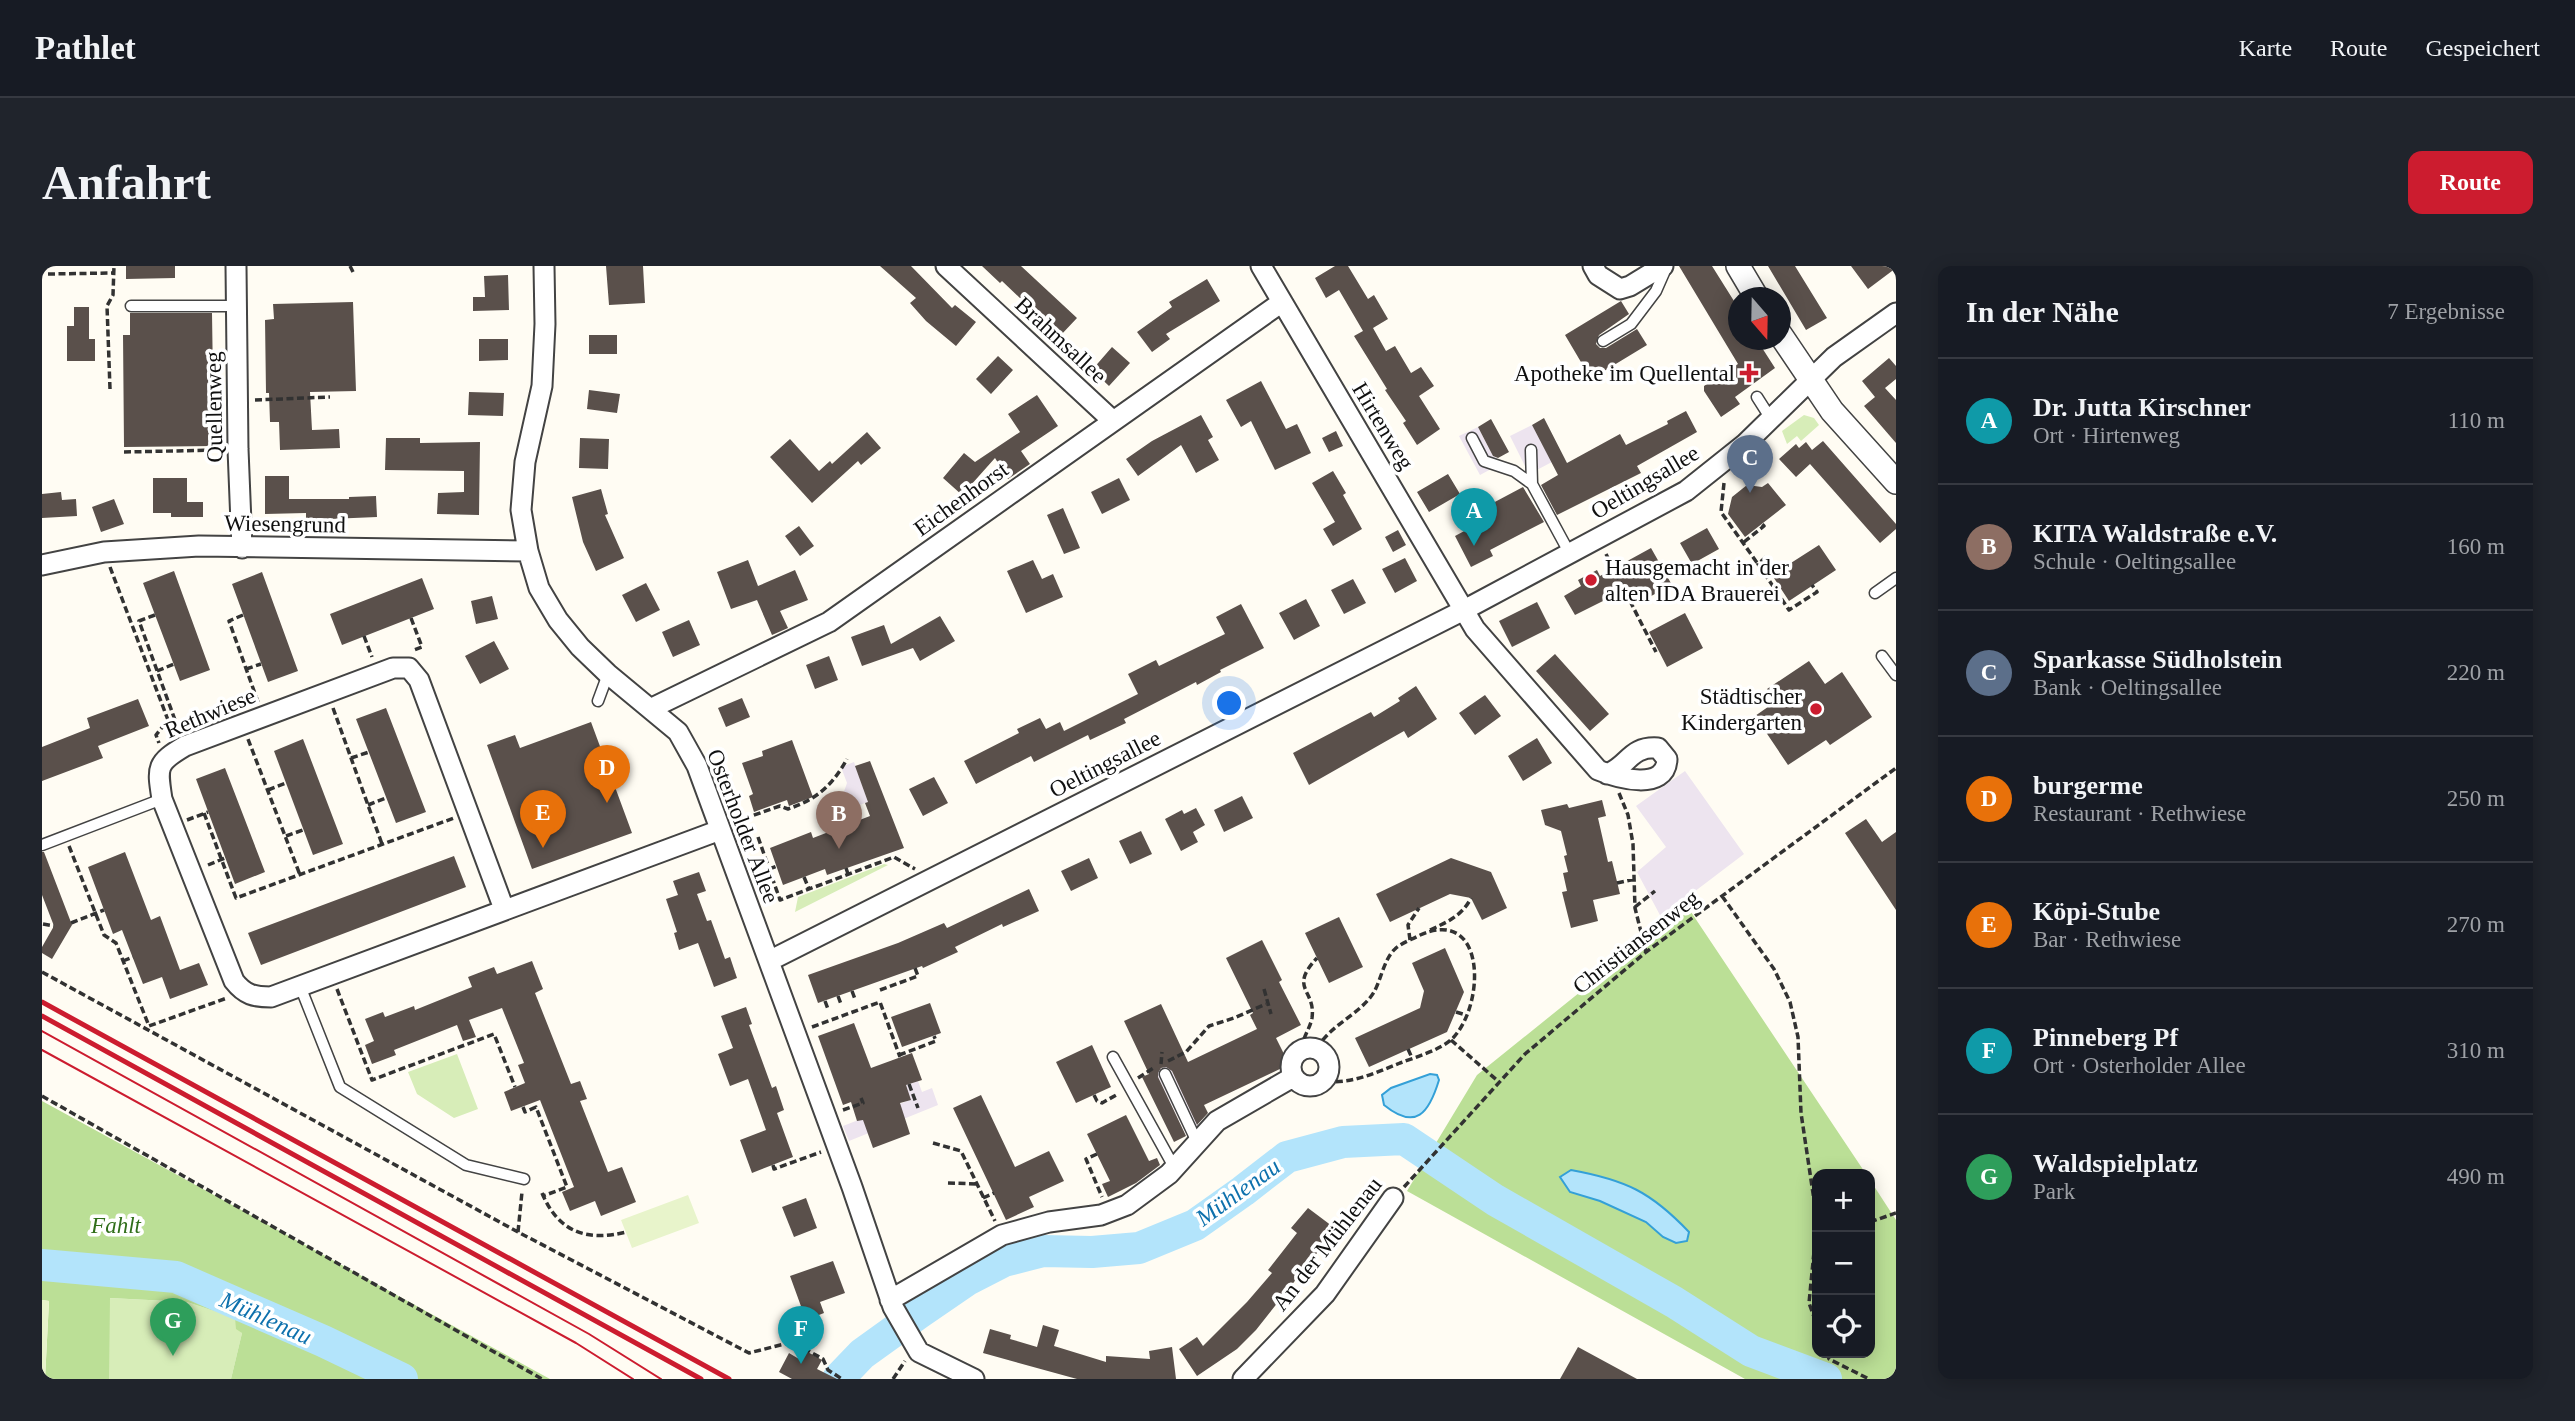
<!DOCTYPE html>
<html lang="de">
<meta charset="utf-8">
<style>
:root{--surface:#171b24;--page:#20242c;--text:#f1f3f6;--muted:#9ea1a6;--line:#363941;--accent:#cc1c2f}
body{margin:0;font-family:"Times New Roman",serif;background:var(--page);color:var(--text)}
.controls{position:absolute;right:21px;bottom:21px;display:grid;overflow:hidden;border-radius:14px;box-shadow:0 4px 18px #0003}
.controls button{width:63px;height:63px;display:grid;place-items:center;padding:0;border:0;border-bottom:2px solid var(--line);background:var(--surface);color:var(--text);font:35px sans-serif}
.compass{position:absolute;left:1686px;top:21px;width:63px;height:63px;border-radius:50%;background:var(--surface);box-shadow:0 4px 18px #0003;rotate:160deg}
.you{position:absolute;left:1188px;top:438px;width:24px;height:24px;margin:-18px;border:5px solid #fff;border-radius:50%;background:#1a73e8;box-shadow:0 0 0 10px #1a73e833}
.badge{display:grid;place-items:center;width:46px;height:46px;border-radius:50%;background:var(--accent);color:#fff;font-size:23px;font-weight:700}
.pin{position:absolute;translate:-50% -58px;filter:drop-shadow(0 2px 4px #0008)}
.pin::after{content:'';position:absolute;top:37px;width:24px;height:21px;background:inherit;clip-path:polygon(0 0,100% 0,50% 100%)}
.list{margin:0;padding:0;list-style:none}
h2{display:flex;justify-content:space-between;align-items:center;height:91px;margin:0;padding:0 28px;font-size:30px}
h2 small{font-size:23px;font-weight:400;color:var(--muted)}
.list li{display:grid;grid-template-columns:46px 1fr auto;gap:21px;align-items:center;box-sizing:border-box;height:126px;padding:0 28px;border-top:2px solid var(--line)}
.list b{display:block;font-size:26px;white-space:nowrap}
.list p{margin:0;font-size:23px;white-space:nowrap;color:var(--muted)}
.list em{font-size:23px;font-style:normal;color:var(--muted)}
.icon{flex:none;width:38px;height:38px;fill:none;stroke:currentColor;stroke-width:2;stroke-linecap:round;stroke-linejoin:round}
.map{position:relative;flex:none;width:1854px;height:1113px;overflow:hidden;border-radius:14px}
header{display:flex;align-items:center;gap:42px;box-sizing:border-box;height:98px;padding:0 35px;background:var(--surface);border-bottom:2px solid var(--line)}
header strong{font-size:33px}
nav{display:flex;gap:38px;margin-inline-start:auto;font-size:24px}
.intro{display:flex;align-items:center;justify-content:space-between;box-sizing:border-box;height:168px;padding:0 42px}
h1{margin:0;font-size:49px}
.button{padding:18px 32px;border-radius:14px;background:var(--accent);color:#fff;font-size:24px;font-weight:700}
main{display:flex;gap:42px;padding:0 42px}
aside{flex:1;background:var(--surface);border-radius:14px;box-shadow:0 4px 18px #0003}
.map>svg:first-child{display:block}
.industrial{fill:#ede4ef}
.green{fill:#d7edb8}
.forest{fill:#bbdf96}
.pitch{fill:#e8f4cb}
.water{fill:#b3e4fb;stroke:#34a0d7;stroke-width:2}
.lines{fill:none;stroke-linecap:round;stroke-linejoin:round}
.river{stroke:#b3e4fb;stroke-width:32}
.building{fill:#5a504b}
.service-casing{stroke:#434343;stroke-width:13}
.minor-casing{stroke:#434343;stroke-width:23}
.tertiary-casing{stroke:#434343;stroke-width:26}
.path{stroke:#323232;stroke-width:3.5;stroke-dasharray:7 3.5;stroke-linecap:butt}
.service{stroke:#fff;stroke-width:10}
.minor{stroke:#fff;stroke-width:19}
.tertiary{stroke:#fff;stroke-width:23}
.tram{stroke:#cc1c2f;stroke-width:2}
.rail{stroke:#cc1c2f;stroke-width:5}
.poi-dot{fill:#cc1c2f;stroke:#fff;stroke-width:2.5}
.labels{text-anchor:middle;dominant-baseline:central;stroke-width:7;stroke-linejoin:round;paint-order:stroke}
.street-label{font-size:23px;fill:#101010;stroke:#fff}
.poi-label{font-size:23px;fill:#101010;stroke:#fff;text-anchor:end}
.park-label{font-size:23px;font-style:italic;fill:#306e1a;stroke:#fff}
.water-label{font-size:24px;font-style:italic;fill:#0e71ad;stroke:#fff}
</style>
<header>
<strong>Pathlet</strong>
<nav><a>Karte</a><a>Route</a><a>Gespeichert</a></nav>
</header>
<div class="intro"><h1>Anfahrt</h1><a class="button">Route</a></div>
<main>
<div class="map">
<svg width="1854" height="1113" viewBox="0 0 1854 1113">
<rect width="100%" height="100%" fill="#fffcf3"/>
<path class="industrial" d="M1490,159L1510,196L1487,208L1468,170Z
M1436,161L1451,190L1455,192L1451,202L1438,209L1417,170Z
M812,496L826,536L795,547L792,541L799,534L805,517L799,501Z
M1643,505L1702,588L1619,651L1595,606L1624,581L1594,540Z
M1127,799L1157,861L1145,870L1113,805Z
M876,815L880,826L890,822L896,839L807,875L801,860L868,834L864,819Z"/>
<path class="green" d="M1762,149L1772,152L1777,159L1759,175L1755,170L1745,178L1740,165Z
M842,598L846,599L753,646L756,631Z
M415,788L436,843L412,852L375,828L366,806Z
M67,1032L145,1036L193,1052L200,1067L189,1113H67Z"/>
<path class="forest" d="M1645,640L1824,908H1775V1087H1828V914L1854,954V1113H1703L1365,925L1435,809Z
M0,835L508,1113H189L200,1067L194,1063L193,1052L145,1036L68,1032L67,1113H3L7,1035L0,1034Z"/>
<path class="pitch" d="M646,929L657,957L590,982L579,954Z
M0,1034L7,1035L3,1113H0Z"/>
<path class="water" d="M1388,808L1395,809L1397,814C1387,847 1374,865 1342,839L1340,829L1349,822Z
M1529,904C1584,914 1609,926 1647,966L1645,975L1634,977L1621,971L1604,956L1558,935L1528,926L1518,911Z"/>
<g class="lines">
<path class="river" d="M0,999L134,1011L281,1075L360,1113
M796,1113L820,1088L877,1047L925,1014L962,995L1001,985L1050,986L1097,982L1153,959L1201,925L1245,891L1301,876L1362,873L1453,934L1632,1036L1709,1085L1784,1113"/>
</g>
<path class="building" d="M84,0H133V12L84,13Z
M564,0H601L603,37L567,39Z
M838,0H869L910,42L913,39L934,56L914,80L884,55L868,37L874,32Z
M940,0H979L1035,52L1018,70L960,15L958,17Z
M1293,0H1306L1326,33L1332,29L1346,53L1331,62L1344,85L1353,80L1369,107L1379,101L1392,120L1377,130L1398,163L1375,179L1361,157L1364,155L1343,124L1345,123L1312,70L1321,65L1297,24L1284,32L1273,12Z
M1637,0H1670L1697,43V74H1715L1733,102L1693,131L1698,138L1679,151L1662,125V120L1696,98Z
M1726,0H1753L1785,52L1764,64Z
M1809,0H1854V2L1826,23Z
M466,9L467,44L431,45V31H443L442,10Z
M1165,13L1178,35L1124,68L1128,73L1110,86L1095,66L1130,41L1127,36Z
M1579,35L1587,48L1557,69L1554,78L1558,82H1564L1595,63L1605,79L1549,113L1523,69Z
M311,36L314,125L268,126L270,164L297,163L298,182L238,184L237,156H228L227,127H224L223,54L232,53L231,38Z
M32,41H47V73H53V95H25V60H32Z
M88,47H170L172,180L82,181L81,69H88Z
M547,69H575V88H547Z
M437,73H466V94L437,95Z
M1070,81L1088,97L1067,120L1050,104Z
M956,90L971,104L949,128L934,113Z
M1847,92L1854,100V113L1843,122L1854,134V177L1822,140L1833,131L1820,115Z
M1219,115L1244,163L1255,158L1269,187L1233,204L1209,155L1199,161L1184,134Z
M547,124L578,128L575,147L545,143Z
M427,126L462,127L461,150L426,149Z
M995,129L1016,160L979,185L988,198L966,213L953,192L920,229L901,212L922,187L933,196L978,166L966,148Z
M1644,145L1655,166L1595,200L1599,207L1515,249L1499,219L1516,209L1490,159L1502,152L1525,197L1578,168L1584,179L1626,158L1625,155Z
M1159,149L1171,171L1166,174L1177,194L1154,207L1139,179L1096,210L1084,193L1110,175Z
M1449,153L1467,186L1456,192L1451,190L1436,161Z
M1294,165L1301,180L1287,186L1280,172Z
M825,166L839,182L819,199L816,195L770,237L728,191L748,173L777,205L788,195L790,198Z
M344,172H378V177L438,176L437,249L395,248L396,227L422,226V205L343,204Z
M538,172L567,173L566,203L537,202Z
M1781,175L1854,258V263L1838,277L1768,198L1754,211L1737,193L1754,178L1757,182L1764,176L1770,184Z
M1291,205L1304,227L1301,229L1320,263L1291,280L1281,263L1293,256L1270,217Z
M1406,208L1418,228L1387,246L1375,226Z
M223,210H247V233H307V231L334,230L335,251L264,254V247L223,248Z
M111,212H145V236H161V251H129V247H111Z
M1077,212L1088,234L1060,248L1049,226Z
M1726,217L1744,239L1703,271L1686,248L1690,231L1705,219L1720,221Z
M1481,221L1502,256L1448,284L1451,290L1429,301L1413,270L1454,248L1449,238Z
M559,223L566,248L563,249L582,292L554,305L541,276L530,231Z
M19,226L20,234L34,233L35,250L0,252V228Z
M72,233L82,258L59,266L50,241Z
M1021,242L1038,282L1022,288L1005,249Z
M757,260L772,280L758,290L743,270Z
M1665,262L1677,283L1650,298L1638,277Z
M1356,264L1364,279L1351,286L1343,271Z
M1777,279L1794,304L1747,335L1730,309Z
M1609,282L1630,319L1594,338L1589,328L1583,331L1579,326L1533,349L1522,330L1539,320L1536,314L1555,304L1558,310Z
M1363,292L1375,315L1353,327L1340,303Z
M706,294L716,320L753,304L766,334L738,345L746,362L730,369L715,334L689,343L675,306Z
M991,294L1000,313L1011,308L1021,331L984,347L965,305Z
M132,305L168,404L138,415L101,317Z
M220,306L256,405L226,416L190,318Z
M380,312L392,343L300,379L288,348Z
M1311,313L1324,337L1302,348L1289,324Z
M604,317L618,344L594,356L580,329Z
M450,330L456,353L434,358L429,335Z
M1264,333L1278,360L1252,374L1237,347Z
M1495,336L1508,362L1470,381L1457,355Z
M1199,338L1222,382L1178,404L1179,406L1155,419L1154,416L1082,453L1084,457L1048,474L1046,469L992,496L989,490L934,518L922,495L977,467L975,463L998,452L1004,463L1018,456L1022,465L1096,428L1086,408L1114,394L1117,400L1183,368L1174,351Z
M1643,347L1661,382L1625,401L1607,366Z
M898,350L913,375L878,395L871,382L820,400L809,371L842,359L849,378Z
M647,354L658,379L631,391L620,366Z
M452,375L467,403L438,418L423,390Z
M1513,388L1567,448L1548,465L1494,405Z
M787,390L796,414L773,423L764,399Z
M1767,395L1783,418L1800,406L1830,451L1788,479L1784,474L1746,499L1713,450L1733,436L1725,423Z
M1374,420L1395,453L1366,472L1362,465L1267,519L1251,487L1329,446L1332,451L1358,435L1356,432Z
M1443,429L1459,450L1433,469L1417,447Z
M700,432L708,451L684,461L676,442Z
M96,433L107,460L56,480L61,492L0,515V481L48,462L45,452Z
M344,442L384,546L354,557L314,453Z
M549,456L590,567L490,603L445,479L473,469L478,482Z
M1495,472L1510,497L1481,515L1466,490Z
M261,473L301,578L271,589L232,485Z
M750,474L771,531L747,540L745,534L712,546L707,530L711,528L700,497L721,490L720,485Z
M828,495L862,582L785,609L783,603L741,619L728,582L769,566L771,572L828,550L823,537L826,536L813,500Z
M183,502L223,606L193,618L154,513Z
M892,511L906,537L881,550L867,523Z
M1200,530L1211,552L1182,566L1172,544Z
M1560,534L1564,550L1556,552L1566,596L1570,595L1578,628L1551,634L1556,655L1529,662L1520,626L1525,625L1521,607L1526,606L1522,590L1525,589L1519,565L1503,559L1499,544L1525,538L1527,542Z
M1154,542L1163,559L1151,566L1156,576L1139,585L1123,553L1140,544L1142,548Z
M1824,553L1840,576L1854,566V644L1803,567Z
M1099,565L1110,588L1088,598L1077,575Z
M0,586H2L30,659L10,693L0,687V681L12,660L0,629Z
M83,586L109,654L118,650L138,704L157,697L166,719L128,733L120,711L101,718L80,664L71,668L46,601Z
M412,590L424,621L219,699L206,667Z
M1047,592L1056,612L1029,625L1019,605Z
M1409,592L1449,606L1465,642L1440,654L1429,632L1408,628L1348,656L1334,628Z
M657,606L664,625L655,628L665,655L669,654L683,693L688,691L695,712L672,721L656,677L637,684L632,667L635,666L624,633L636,629L631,615Z
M987,623L997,645L961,661L960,658L913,681L916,686L881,702L880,700L776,737L766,709L856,677L902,657L905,662Z
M1297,651L1321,701L1287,717L1263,667Z
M1220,674L1240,714L1237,716L1259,759L1234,772L1245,794L1242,801L1162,839L1166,847L1155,859L1130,805L1124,801L1119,802L1116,807V811L1144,870L1132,876L1100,811L1107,808L1082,755L1119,738L1146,796L1215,763L1208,749L1211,747L1184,692Z
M1403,682L1422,726L1405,766L1327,801L1313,772L1378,742L1382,725L1370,697Z
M490,695L501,723L493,727L529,818L538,815L545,833L538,835L566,906L580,901L594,936L559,950L553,935L528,945L520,926L532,921L498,834L469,845L462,826L483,817L476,799L482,797L460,742L427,754L434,771L421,775L415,759L352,784L354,789L330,798L323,779L332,775L323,753L341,746L343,751L372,740L373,744L430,721L426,711L452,701L455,708Z
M888,737L899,767L860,781L849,751Z
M704,741L710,758L707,759L730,822L734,820L742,844L735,847L751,891L710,907L698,874L724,864L706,813L688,820L676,788L691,782L679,750Z
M812,757L829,802L870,787L880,814L864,819L869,834L858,837L868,868L831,882L821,854L815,855L809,836L801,839L776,770Z
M1050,779L1069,821L1034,837L1014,796Z
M939,829L973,901L1007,885L1022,915L987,931L992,941L964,954L911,842Z
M1084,849L1107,895L1115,892L1118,899L1094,917L1066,931L1060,918L1068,915L1045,868Z
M764,932L775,962L752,971L740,941Z
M1266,942L1294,963L1214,1064L1195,1083L1155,1110L1137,1083L1155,1071L1161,1080L1205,1036L1230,1007L1226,1004L1255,967L1249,962Z
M791,995L803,1027L778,1036L782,1047L764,1054L748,1010Z
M1001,1059L1017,1064L1012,1080L1064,1096V1090L1108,1093L1107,1085L1130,1081L1134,1113H1035L941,1087L948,1063L969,1069L968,1073L995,1081Z
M1536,1081L1595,1113H1518Z
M762,1084L780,1094L775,1103L795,1113H750L737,1106L747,1087L757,1093Z"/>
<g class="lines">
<defs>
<path id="service" d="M89,40H195
M1561,75L1589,58L1614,25L1625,0
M1715,131L1729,153
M1430,172L1442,195L1472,205L1490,218
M1489,184L1490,218L1528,288
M1833,327L1854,312
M1840,390L1854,409
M556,435L566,408
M0,579L120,533
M258,720L298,821L424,899L482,913
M1071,791L1132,901
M1123,808L1155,876"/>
<path id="minor" d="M194,0L196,183L200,282
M502,0L503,58L500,120L483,196L479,244L486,285L497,322L516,354L538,381L566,408L636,466L655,500L810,921L851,1041L877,1086L932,1113
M904,0L1071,155
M1219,0L1433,363L1556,504C1575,512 1624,526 1625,493L1616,482C1587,480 1587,500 1565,508
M1551,0L1556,9L1578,23L1588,20L1621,0
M0,299L62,286L157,280L486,285
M610,442L787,356L1240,36
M462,643L377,414L367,402H351L143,480C114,497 115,501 120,533L192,715C203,729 212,731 229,731L678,564
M727,695L1422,344L1644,225L1703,178L1792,91L1854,47
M1249 801a19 19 0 1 1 38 0a19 19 0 1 1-38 0Z
M848,1034L960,969L1007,956L1059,949L1085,939L1127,908L1175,855L1251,811
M1201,1113L1283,1028L1351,932"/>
<path id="tertiary" d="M1696,0L1715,32
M1738,68L1790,145L1854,216"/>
</defs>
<use href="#service" class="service-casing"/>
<use href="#minor" class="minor-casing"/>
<use href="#tertiary" class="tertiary-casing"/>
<path class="path" d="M308,0L311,6
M6,8L72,7
M68,123L65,40L71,29L72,0
M213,134L288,131
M82,186L178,184
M1682,217L1679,246L1716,298
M1710,220L1713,191
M1702,276L1722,260L1720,258
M1564,288L1614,386
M1724,291L1716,298L1747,344L1775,326L1770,319
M68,301L126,454L114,469L117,477
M113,349L97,355L137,465
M201,349L187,355L216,436
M369,352L380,381L372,384
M322,370L330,391
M204,403L219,398
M115,405L132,398
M291,442L340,578
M206,473L258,609
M309,492L327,486
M226,524L244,517
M1577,527L1586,549L1591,578L1593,642L1604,686
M326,539L344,532
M162,547L194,632L412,552
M145,554L166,546
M692,556L738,540L746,543C775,533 790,520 805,493
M244,570L261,564
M716,571L738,634L852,591L873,603
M27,580L62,669L74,677L107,760L185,732
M166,599L183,592
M804,602L806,608
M727,603L735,600
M762,611L767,623
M1575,617L1594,613
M1680,630L1732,703L1748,736L1756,771L1759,847L1775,954
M1593,641L1613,625
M29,657L62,644
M1,658L12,660
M1388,664C1405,656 1420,650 1429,632
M1368,674L1366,659L1377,642
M81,695L91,691
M0,706L476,966L707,1087L750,1076L781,1093L786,1104L800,1113
M295,723L330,814L452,768L473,821
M1222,723L1229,748
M838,724L876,710L873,702
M810,725L813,733
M796,730L799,738
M783,735L786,743
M1414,746L1424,749
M770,761L838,736L858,791
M1409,774L1457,816
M1260,783C1260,772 1268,763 1270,752C1274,723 1246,723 1275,692
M1275,783C1287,759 1318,749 1332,726C1339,714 1342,693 1353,683C1359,677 1369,674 1376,670C1444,638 1444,737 1411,772C1399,784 1374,791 1358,797C1333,807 1308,819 1281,815
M1366,783L1370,792
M857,789L894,775L892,770
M1126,795L1144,786L1167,760L1192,752L1224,738
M1119,798L1120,786
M1096,812L1113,801
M867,818L876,842
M1052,829L1055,835L1060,837L1076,828
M0,830L500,1113
M481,841L483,846L494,841L525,921L501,930
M801,844L821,837L819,832
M891,877L919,885L953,955
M1055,888L1044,893L1060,931
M731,899L732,903L779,886
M906,917L935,918
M1362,921L1483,788L1604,686L1854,502
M500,927C516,966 545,976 584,966
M941,932L952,927
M1775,955L1767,1037L1775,1059
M1828,956L1854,947
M476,966L480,926
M1785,1087L1787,1093L1827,1113
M851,1113L863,1095"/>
<use href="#service" class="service"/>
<use href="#minor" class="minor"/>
<use href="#tertiary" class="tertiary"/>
<path class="tram" d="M0,765L547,1068L619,1113
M0,784L534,1077L591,1113"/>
<path class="rail" d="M0,736L687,1113
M0,750C219,873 439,993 659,1113"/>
</g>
<g class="poi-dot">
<path d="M1703.5 96.5h7v7h7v7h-7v7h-7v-7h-7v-7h7z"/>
<circle cx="1549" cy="314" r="7"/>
<circle cx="1774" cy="443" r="7"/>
</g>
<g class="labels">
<g class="street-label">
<text transform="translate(1019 74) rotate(43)">Brahmsallee</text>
<text transform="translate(172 141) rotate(-91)">Quellenweg</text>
<text transform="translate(1341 160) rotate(59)">Hirtenweg</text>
<text transform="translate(1603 216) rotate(-31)">Oeltingsallee</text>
<text transform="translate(919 233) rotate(-36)">Eichenhorst</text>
<text transform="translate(243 258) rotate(1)">Wiesengrund</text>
<text transform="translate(168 447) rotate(-23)">Rethwiese</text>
<text transform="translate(1063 498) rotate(-27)">Oeltingsallee</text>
<text transform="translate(701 560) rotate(69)">Osterholder Allee</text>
<text transform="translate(1594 676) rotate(-38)">Christiansenweg</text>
<text transform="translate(1285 978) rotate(-52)">An der Mühlenau</text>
</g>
<g class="poi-label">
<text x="1693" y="107">Apotheke im Quellental</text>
<text x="1563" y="301" text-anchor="start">Hausgemacht in der<tspan x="1563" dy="26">alten IDA Brauerei</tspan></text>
<text x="1760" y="430">Städtischer<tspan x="1760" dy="26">Kindergarten</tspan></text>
</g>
<g class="park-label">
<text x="74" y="959">Fahlt</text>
</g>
<g class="water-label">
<text transform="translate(1196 926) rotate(-36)">Mühlenau</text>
<text transform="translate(224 1052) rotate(24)">Mühlenau</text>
</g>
</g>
</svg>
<div class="controls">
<button>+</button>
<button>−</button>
<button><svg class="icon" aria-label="locate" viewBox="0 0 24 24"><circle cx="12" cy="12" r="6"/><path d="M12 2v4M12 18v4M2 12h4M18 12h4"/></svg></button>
</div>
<svg class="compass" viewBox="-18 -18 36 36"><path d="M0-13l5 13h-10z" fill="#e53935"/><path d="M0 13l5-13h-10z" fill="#9ea1a6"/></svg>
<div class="you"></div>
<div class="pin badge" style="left:1432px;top:280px;background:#0f9aa8">A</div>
<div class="pin badge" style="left:797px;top:583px;background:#8d6e63">B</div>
<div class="pin badge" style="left:1708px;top:227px;background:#5c6f8a">C</div>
<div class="pin badge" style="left:565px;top:537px;background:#e8710a">D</div>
<div class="pin badge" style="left:501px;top:582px;background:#e8710a">E</div>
<div class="pin badge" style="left:759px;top:1098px;background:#0f9aa8">F</div>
<div class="pin badge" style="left:131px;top:1090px;background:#2e9e5b">G</div>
</div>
<aside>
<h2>In der Nähe<small>7 Ergebnisse</small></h2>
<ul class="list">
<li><span class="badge" style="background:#0f9aa8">A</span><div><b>Dr. Jutta Kirschner</b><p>Ort · Hirtenweg</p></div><em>110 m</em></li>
<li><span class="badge" style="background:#8d6e63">B</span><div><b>KITA Waldstraße e.V.</b><p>Schule · Oeltingsallee</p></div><em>160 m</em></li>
<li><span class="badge" style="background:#5c6f8a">C</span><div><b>Sparkasse Südholstein</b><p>Bank · Oeltingsallee</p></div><em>220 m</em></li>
<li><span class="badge" style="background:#e8710a">D</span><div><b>burgerme</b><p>Restaurant · Rethwiese</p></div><em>250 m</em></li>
<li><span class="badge" style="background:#e8710a">E</span><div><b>Köpi-Stube</b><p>Bar · Rethwiese</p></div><em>270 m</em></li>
<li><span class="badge" style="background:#0f9aa8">F</span><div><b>Pinneberg Pf</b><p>Ort · Osterholder Allee</p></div><em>310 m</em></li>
<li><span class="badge" style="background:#2e9e5b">G</span><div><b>Waldspielplatz</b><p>Park</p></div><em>490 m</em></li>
</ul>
</aside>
</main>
